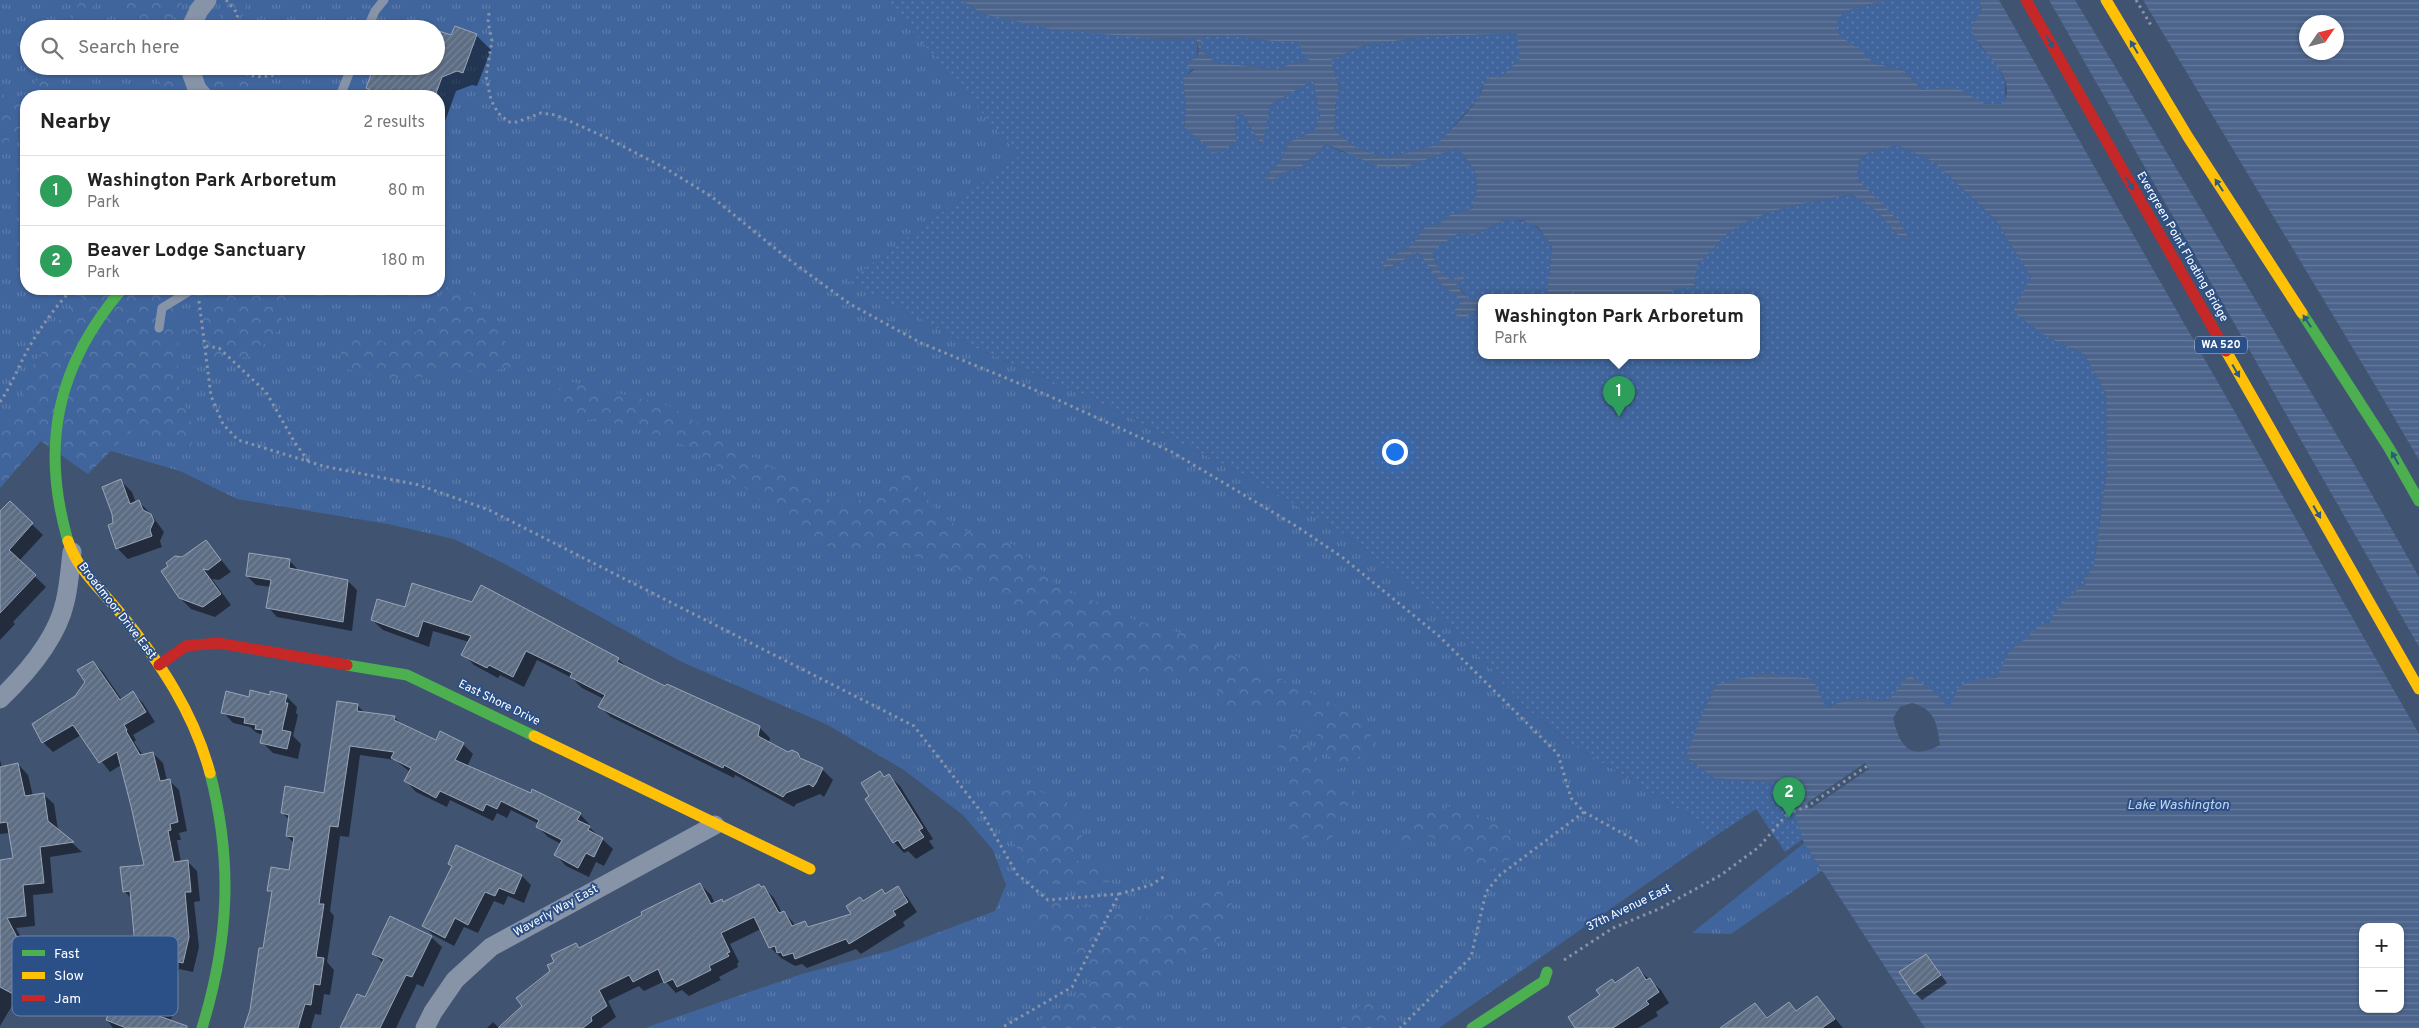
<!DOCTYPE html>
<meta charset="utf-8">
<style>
:root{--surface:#fff;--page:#f6f6f6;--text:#222;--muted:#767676;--line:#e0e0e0;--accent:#676a6f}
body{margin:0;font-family:Overpass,sans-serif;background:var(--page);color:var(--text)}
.controls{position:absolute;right:15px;bottom:15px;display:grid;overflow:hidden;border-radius:10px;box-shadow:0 1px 4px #0004}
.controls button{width:45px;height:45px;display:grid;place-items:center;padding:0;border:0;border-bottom:1px solid var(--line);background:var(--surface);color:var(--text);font:25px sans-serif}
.compass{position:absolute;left:2299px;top:15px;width:45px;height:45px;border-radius:50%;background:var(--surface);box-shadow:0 1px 4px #0004;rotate:55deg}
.you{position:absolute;left:1394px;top:451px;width:18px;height:18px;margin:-12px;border:4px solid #fff;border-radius:50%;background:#1a73e8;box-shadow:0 0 0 8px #1a73e833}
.badge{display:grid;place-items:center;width:32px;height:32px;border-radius:50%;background:var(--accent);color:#fff;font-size:16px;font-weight:700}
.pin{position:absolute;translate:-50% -41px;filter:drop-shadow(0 1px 2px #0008)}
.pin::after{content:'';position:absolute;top:26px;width:18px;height:15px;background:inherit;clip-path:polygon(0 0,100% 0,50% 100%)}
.popup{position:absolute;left:1478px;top:294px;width:282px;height:65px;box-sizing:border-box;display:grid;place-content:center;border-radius:10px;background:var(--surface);filter:drop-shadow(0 1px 4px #0005);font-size:16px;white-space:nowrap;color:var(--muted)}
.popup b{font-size:19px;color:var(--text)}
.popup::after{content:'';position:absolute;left:50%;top:100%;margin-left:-10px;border:10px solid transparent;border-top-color:var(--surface)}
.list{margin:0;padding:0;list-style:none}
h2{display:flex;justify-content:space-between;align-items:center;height:65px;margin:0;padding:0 20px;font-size:21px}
h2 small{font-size:16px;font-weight:400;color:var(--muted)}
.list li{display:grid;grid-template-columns:32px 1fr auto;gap:15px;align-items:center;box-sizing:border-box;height:70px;padding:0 20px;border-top:1px solid var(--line)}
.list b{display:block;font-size:19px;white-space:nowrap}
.list p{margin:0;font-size:16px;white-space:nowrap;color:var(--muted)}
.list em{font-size:16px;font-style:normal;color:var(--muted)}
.icon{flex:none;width:28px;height:28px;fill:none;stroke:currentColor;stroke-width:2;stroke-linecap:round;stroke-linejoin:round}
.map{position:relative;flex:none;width:2419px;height:1028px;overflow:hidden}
.search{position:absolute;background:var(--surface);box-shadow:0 1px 4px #0004;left:20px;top:20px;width:425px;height:55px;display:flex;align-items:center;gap:12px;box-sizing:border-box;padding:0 18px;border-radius:28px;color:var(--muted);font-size:19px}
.panel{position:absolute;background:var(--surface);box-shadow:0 1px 4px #0004;left:20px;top:90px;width:425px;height:205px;border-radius:20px}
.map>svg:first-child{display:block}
.grass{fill:url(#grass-tufts);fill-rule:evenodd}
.forest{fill:url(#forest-crowns)}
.park{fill:url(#park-dots)}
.water{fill:url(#water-rules);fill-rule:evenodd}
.pier{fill:#405472}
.shadow{fill:#0007}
.building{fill:url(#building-hatch);stroke:#9aa5b6}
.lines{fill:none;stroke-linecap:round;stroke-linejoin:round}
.path{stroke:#8794a8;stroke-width:3;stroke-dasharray:2.5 4;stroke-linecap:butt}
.lane{stroke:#8794a8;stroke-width:9}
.street{stroke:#8794a8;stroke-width:19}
.fast{stroke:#4caf50;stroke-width:11}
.slow{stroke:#ffc107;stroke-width:11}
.jam{stroke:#c62828;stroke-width:11}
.oneway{fill:#2e5982}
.labels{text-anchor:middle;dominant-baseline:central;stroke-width:4;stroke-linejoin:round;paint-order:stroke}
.shield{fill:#2b4f87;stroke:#bfcadb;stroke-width:1}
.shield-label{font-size:11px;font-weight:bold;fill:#fff}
.street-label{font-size:12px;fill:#fff;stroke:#2b4f87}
.water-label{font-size:14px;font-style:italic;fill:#c3d5ef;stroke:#2b4f87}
.key{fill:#2b4f87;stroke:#6b84ab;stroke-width:1}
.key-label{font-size:14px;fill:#fff}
</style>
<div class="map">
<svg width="2419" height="1028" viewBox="0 0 2419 1028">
<defs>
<pattern id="grass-tufts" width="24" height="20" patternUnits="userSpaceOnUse" patternTransform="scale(1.25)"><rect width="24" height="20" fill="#40659c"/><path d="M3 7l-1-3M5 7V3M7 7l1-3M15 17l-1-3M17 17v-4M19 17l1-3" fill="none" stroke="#5d7cab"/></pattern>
<pattern id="forest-crowns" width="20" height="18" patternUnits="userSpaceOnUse" patternTransform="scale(1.25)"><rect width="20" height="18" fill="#40659c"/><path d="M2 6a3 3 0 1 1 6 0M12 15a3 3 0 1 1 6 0" fill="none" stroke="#5d7cab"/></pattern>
<pattern id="park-dots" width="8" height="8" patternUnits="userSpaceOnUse" patternTransform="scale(1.25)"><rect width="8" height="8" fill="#40659c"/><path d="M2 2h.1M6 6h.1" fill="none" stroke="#5d7cab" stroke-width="1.8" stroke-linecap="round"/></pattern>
<pattern id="water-rules" width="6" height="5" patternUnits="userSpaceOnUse" patternTransform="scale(1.25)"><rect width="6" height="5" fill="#4c648b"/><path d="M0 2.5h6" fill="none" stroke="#677b9c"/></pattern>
<pattern id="building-hatch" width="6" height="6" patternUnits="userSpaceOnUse" patternTransform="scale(1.25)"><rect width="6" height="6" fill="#5d6d84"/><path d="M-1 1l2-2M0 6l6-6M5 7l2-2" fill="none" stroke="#758396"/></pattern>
</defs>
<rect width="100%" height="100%" fill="#405472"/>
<path class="grass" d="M0,0H887L1020,156L849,281L980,350L1093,399L1247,476L1351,538L1404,580L1490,667L1526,708L1573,745L1702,823L1711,839L1439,1028H645L802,974L889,951L995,911L1006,885L993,850L963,815L904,770L826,724L682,662L503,563L454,539L388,524L237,499L180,471L18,424L0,447ZM29,29H436V66H29ZM26,96H439V289H26Z
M1804,843L1822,871L1731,934L1692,933Z"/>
<path class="forest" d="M102,0L90,8L87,21L83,29H60L77,8L79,1Z
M115,0H184L174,17V29H143L114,7Z
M230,0H248L238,29H211Z
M159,66H234V73L258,79L263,96H167L156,76Z
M43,72L53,77L51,96H26V122L10,138L6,149L0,151V93L12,98L26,94Z
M445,287L472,292L511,350L512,367L485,372L455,369L423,377L386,379L346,369L338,345L372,333L391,349C423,331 430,319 445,287Z
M89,289H172L178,341V383L194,431L191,449L131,430L88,474L41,441L0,488V432L15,414L23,412L24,388L28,373L43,351L61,317Z
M239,289H325L303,296L281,313L283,326L252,356L217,362L191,345V313Z
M564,380L670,406L724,440L841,506L875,495L904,469L938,513L965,531L1015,545L1062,590L1097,602L1137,621L1207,640L1266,672L1368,720L1373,748L1338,770L1301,710H1223L1213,674L1097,678L1060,659L1022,609L943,563L893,552L836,551L781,518L724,470L683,445L631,426L578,418L553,401Z
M1296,731L1304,738L1331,781L1355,791L1349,806L1333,805L1341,820L1328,845L1311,836L1288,845C1283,818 1286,792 1290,765L1273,737Z
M991,790L1037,791L1065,799L1083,833L1074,856L1083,867L1104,865L1111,882L1068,885L1038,880L984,798Z
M1455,805L1508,828L1515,856L1488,872L1430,836L1399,853L1390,833L1424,815Z
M1220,880H1230L1235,886C1233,908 1225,921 1219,942L1205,950L1187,955L1175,971L1145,990L1137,1010L1135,1024L1129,1028H1027L1078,996L1094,976L1031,924L1048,900L1150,918L1177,914L1217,889Z
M1366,1001L1382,1009L1390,1019L1386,1028H1331Z"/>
<path class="park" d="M886,0H961L983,14L1155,39L1196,38C1199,55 1197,67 1183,79L1186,107L1184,126L1236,143L1235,116L1242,111L1261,145L1270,105L1313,80L1320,118L1314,131L1289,142L1281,161L1264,178L1272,181L1282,173L1301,167L1326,144L1342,152L1407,167L1457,148C1478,170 1481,180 1472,209L1450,215L1436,226L1425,227L1412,245L1384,261V271L1418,252L1442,285L1461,298L1466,318L1481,305L1482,356H1756V298H1663L1671,291L1694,286L1698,264C1711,254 1720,237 1734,229C1766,208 1814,202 1852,194L1878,212L1896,234L1909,238L1899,221L1857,179L1859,160L1868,153L1897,145L1934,162L1995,219L2031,277L2049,338L2084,354L2106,393L2107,470L2094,565L2084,579L2085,585L2080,586L2053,614L2051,623L2010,652L1996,678L1978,679L1949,708L1935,692L1909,675L1888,701C1861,698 1850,695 1825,708L1716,685L1698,723L1687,758L1714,778L1794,784L1822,826L1785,852L1756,809L1711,839L1702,823L1573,745L1526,708L1490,667L1404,581L1351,538L1247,476L1093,399L980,350L848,281L1019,156Z
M1887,0H1979L1982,9L1971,28L1980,46L1997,63L2005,82V99L2002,104H1984L1959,89L1923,90L1902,69L1875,64L1864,53L1840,37L1836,28L1838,20L1845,11Z
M1517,33L1521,59L1500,78L1482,87L1479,97L1437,145L1388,158L1358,149L1334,130L1336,100L1339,89L1331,60L1364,45L1424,37Z
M1234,36L1279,42L1296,41L1310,60L1292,63L1279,69L1216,63L1201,50V37Z
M1504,220C1531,219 1536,224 1552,246L1547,296L1574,291L1584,298H1482V304L1481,299H1468L1464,296L1465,294C1448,276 1436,276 1432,250L1460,232L1473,235Z"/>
<path class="water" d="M961,0H1887L1845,11L1838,20L1836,28L1840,36L1864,53L1875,64L1902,69L1923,90L1946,87L1960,89L1984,104H2002C2022,77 1976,50 1971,28L1982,9L1979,0H2419V1028H1925L1804,843L1794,809V784L1714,778L1686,757L1698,723L1716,685L1762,673L1813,679L1826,708C1850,695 1861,698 1888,701L1909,675L1935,692L1949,708L1959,686L1978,679L1996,678L2009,652L2044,623H2050L2053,614L2080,586L2085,585L2084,579L2094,565L2107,470L2106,393L2084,354L2049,338L2013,312L2031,277L1995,219L1934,162L1897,145L1868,153L1859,160L1857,179L1899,221L1909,238L1896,234L1878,212L1852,194C1814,202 1766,208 1734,229C1720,237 1711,254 1698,264L1694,286L1671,291L1663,298H1584L1573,291L1547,297L1552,246L1538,227L1522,220H1504L1473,235L1460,232L1432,251C1435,265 1438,272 1451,280L1463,274L1465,277L1456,285L1468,299H1481V305L1466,318H1457L1455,310L1462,300L1442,285L1418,252L1383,271L1384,261L1412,245L1425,227L1436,226L1450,215L1472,209C1481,180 1478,170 1457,148L1407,167H1380L1326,144L1301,167L1282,173L1272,181L1264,178L1281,161L1289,142L1314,131L1320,117L1313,80L1270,105L1262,146L1242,112L1235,116L1236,143L1215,153L1184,127L1186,107L1183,78L1194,70L1188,66L1187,62L1197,58L1199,50L1196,38L1155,39L1051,29L983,14ZM2306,22H2336V52H2306ZM1517,33L1520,59L1500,78L1492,76L1486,80L1479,97L1464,116L1436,145L1388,158L1358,149L1334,130L1336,100L1339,89L1331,60L1364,45L1424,37ZM1234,36L1279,42L1296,41L1309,60L1292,63L1279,69L1216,63L1201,50V37ZM1912,703C1935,709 1937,723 1940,745C1910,761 1900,747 1893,718L1900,707ZM2363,927H2400V1009H2363Z"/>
<path class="pier" d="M1999,0H2049L2246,344L2419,647V734Z
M2075,0H2143L2375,385L2419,460V577L2359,472Z
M1865,763L1869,769L1810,809L1807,803Z"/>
<path class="shadow" d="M412,22L430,29H410Z
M476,35L491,50L477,86L472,85L456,91L439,138V96H369L371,91L368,88L436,66L452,37Z
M121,481L132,492L136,503L139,502L150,513L164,532L160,541L162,547L128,559L117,548L115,524Z
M10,503L43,535L19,561L46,587L13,622L15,624L0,640V513Z
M206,541L231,572L219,580L212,579L231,605L215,617L191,609L180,598L183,558Z
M250,554L290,561L299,571L348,581L357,590L352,631L277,617L268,607L271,587L256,585L247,576Z
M378,601L618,659L629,669L666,688L759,727L770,738L769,743L788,753L798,754L804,761L822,769L833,780L824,797L820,794L796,804L794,807L735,775L734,778L611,717L600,707L604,699L582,688L572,678L537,660L524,687L500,675L498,678L474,665L463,654L469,642L433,631L429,647L383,630L372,620Z
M93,662L103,672L122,700L133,693L143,703L155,722L133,735L136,740L134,742L143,755L153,753L163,763L167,781L169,780L179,790L187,831L179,833L181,840H177L181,862L187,861L197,871L200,901L194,902L199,947L193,972L179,969L172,998L177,1003L170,1022L177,1028H113L107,1020L113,1005L110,1002L113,994L107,988L132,983L140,949L136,946L132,899L124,891L146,866L121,765L110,772L81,735L53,752L43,742L87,682Z
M286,696L297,707L296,713L298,715L293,736L301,744L298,759L273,753L262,742L263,735L257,733L250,727L233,723L223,712L250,698Z
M357,705L365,713L394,717L404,726L436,742L463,744L473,754L467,767L580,814L590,825L589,827L613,849L604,866L596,862L589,877L566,866L556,855L561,844L548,837L538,827L539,824L511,810L507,818L497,813L493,821L450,800L447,807L416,792L406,781L410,772L395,760L360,755L349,837L340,836L330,911L334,916L327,962L334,970L330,995L324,994L321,1015L315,1014L311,1028H247L273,894L269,890L290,871L294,843L287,836L290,820L282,813L325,794Z
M0,760L2,768L18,764L28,775L33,796L43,794L54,804L58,830L82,852L50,857L53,893L33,895L35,926L16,928L30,954L28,969L34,975L24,1003L16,999L0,1026V861L14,859L10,833L0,834Z
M880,773L886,778L889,776L900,786L933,839L929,841L934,848L916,859L908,851L904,853L894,842L870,796Z
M457,847L522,876L531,885L524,903L508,896L504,905L494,901L478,933L464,927L454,946L433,935L424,926L453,867L449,864Z
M700,884L711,895L715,904L724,903L763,887L774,898L782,913L784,912L796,926L805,922L810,928L852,914L863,902L886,895L898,887L908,898L917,912L903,922L905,926L861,954L856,949L807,968L802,964L795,966L781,958L770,947L761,929L730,944L739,962L737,964L738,967L719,977L721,980L689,996L682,990L676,993L665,981L644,991L639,986L608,1001L616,1017L601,1028H500L524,1006L552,972L556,962L576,945L580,949Z
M431,937L442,947L423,987L417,984L396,1028H342L365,999L383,963L374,954Z
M1926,955L1947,983L1922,1000L1915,993Z
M1638,969L1661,990L1669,1003L1656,1012L1658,1016L1638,1028H1577L1602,996Z
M1817,997L1843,1028H1736L1755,1004L1769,1019L1789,1004L1797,1012Z
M493,1022L499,1028H487Z"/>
<path class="building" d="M455,26L477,34L463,73L457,71L442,77L435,96H368L370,90L366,88L374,66H436V30L451,35Z
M121,479L130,504L139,500L143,510L151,514L154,521L150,530L152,536L116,549L108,525L113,523L112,514L102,487Z
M10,501L33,523L9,550L36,575L0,613V511Z
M206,540L221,560L208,570L203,569L221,594L203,607L179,598L161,571L168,566L166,563L175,556L182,557Z
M249,553L290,559L289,568L348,580L343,622L266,608L271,580L246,576Z
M412,583L472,602L481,585L619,658L617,662L665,686L667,684L760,726L758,736L788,752L792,750L798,753L800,758L823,768L816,783L813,787L809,784L786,793L783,797L724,765L723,768L598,707L605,695L570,677L572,673L526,651L513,677L489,665L487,668L461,655L471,636L423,621L418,637L371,620L377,599L405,607Z
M93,661L120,700L133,691L146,712L124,725L127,730L126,731L140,755L153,752L160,781L170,779L178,822L170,824L171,830L168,831L174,862L188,860L191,892H185L189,937L183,963L170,960L162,990L168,992L159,1016L187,1026V1028H126L106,1020L112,1004L109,1002L113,991L106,988L112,973L131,981L139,947L135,946L130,891L123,892L120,867L144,865L131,806L117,752L99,763L73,725L42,743L32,724L75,696L85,682L77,670Z
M250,690L270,695V691L287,695L285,703H288L282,730L291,732L287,749L260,743L263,730L255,729L256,725L244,723L245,718L221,713L226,691L249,697Z
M337,701L358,704L357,711L395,716L394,720L436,740L440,731L464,743L455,760L531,793L532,789L581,813L577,820L590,826L588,830L603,838L594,857L586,853L578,868L554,855L562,840L536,827L539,820L501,801L497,809L486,804L483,811L440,791L436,798L404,781L411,768L391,758L394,752L350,746L338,827L330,826L319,904H324L316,957L324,958L320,985L314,984L311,1005L305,1004L298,1028H244L250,1010L259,948H263L272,891H267L271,867L289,870L294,837L286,836L289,815L281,813L285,786L324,793Z
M18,763L25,796L44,793L48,821L74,842L40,847L44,883L23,885L26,916L7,918L20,943L17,963L24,964L13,994L0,987V860L13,858L7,822L0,823V767Z
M880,771L884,777L889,774L923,828L919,830L924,837L904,849L898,840L893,843L865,799L869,796L861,783Z
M456,845L522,875L514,894L499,888L495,896L485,892L468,925L455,918L445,938L422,926L452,866L448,864Z
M700,883L711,904L722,899L723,902L759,884L761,887L764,886L779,913L784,911L792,926L805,921L808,927L851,914L846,906L860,897L863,901L882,889L885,894L898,886L908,902L893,911L896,915L849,944L846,939L795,959L793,953L783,956L781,952L777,953L775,946L769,948L754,917L721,933L730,952L727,953L729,956L709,966L711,970L677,987L673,979L664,983L658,969L633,982L629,975L599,990L607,1006L591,1017L592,1021L583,1028H498L522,1006L516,998L550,971L547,965L554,962L551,955L576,943L579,948L642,915L641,912L657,904Z
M390,916L432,936L412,977L406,975L380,1028H340L357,994L365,997L384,959L372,954Z
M1926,954L1941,975L1914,994L1899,972Z
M1638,967L1646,980L1650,978L1659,992L1646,1001L1649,1004L1613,1028H1575L1568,1017L1600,995L1596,990L1612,979L1615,983Z
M1817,996L1835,1019L1822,1028H1720L1755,1003L1767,1018L1789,1002L1796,1011Z"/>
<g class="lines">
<path class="path" d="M226,0L238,14L234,29
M2136,0L2152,27
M489,13L488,22L492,41L486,76L491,100L498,113L504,118L508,122H517L541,113L556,115L605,137L665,168L712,197L787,258L850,304L921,343L1047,395L1172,452L1296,526L1342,557L1439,636L1558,754L1571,798L1584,812L1500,875L1486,892L1471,957L1400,1028
M235,66C254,85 280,74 301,66
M199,301L211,396L223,424L238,440L323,466L419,485L489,510L914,726L982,813L1017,874L1048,900L1119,894L1072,987L1001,1028
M206,346L219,348L266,392L295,443L309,462
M0,402C13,383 20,362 32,342C43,324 57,305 72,289
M1584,812L1640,843
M1787,814L1808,806L1867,766
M1119,894L1151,885L1165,876
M1564,960L1613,928L1661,908L1721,875L1759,847L1794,806"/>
<path class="lane" d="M367,29L375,11L384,0
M340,96L352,66
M159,328L162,308L193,289"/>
<path class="street" d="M190,29L199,10L207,0
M189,66L197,89L203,96
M0,699C26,674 57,638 65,602C69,586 70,569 72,552
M425,1028L433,1012L455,980L491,947L715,825"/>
<path class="fast" d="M2302,313L2389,448L2419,501
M68,541C40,445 57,365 122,289
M347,665L407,675L534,736
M202,1028C229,940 233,862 210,773
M1472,1028L1544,981L1547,972"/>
<path class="slow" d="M2106,0L2188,137L2302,313
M2226,351L2419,689
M68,541C78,571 102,590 121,614C160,662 194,713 210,773
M534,736L810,869"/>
<path class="jam" d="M2026,0L2226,351
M159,665L186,646L218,643L347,665"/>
</g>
<defs><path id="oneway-solid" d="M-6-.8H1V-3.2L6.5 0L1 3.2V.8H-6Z" transform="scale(1.25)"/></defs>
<g class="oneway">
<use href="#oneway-solid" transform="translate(2050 42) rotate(60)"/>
<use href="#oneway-solid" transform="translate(2134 47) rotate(-121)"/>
<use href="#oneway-solid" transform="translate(2130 184) rotate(60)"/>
<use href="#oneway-solid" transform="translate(2219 185) rotate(-123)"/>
<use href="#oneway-solid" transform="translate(2307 321) rotate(-123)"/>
<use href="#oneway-solid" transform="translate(2236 371) rotate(60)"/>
<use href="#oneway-solid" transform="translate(2395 458) rotate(-119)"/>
<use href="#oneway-solid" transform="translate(2317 512) rotate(60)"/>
</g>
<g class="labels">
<rect class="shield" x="2195" y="336.5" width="52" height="17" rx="4"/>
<g class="shield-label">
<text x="2221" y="345">WA 520</text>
</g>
<g class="street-label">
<text transform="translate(2182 247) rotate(60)">Evergreen Point Floating Bridge</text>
<text transform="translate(117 611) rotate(52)">Broadmoor Drive East</text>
<text transform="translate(499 703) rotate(26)">East Shore Drive</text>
<text transform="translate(1629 908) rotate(-26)">37th Avenue East</text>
<text transform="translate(556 911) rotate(-29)">Waverly Way East</text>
</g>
<g class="water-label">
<text x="2178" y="805">Lake Washington</text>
</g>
</g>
<rect x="12" y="936" width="166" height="80" rx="8" class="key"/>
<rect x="22" y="950" width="23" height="6" fill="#4caf50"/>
<rect x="22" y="972" width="23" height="7" fill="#ffc107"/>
<rect x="22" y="995" width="23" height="6" fill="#c62828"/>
<g class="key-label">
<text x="54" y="958">Fast</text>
<text x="54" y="980">Slow</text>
<text x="54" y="1003">Jam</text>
</g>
</svg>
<div class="controls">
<button>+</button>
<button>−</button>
</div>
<svg class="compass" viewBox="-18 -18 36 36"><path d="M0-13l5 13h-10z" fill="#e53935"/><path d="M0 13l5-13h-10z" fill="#767676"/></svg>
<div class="you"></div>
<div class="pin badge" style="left:1619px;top:417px;background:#2e9e5b">1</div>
<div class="popup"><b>Washington Park Arboretum</b>Park</div>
<div class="pin badge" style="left:1789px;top:818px;background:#2e9e5b">2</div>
<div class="search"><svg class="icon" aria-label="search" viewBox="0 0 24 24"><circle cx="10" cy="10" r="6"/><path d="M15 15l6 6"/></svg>Search here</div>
<section class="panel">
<h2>Nearby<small>2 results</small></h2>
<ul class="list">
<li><span class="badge" style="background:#2e9e5b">1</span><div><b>Washington Park Arboretum</b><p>Park</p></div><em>80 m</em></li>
<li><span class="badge" style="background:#2e9e5b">2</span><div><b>Beaver Lodge Sanctuary</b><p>Park</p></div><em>180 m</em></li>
</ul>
</section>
</div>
